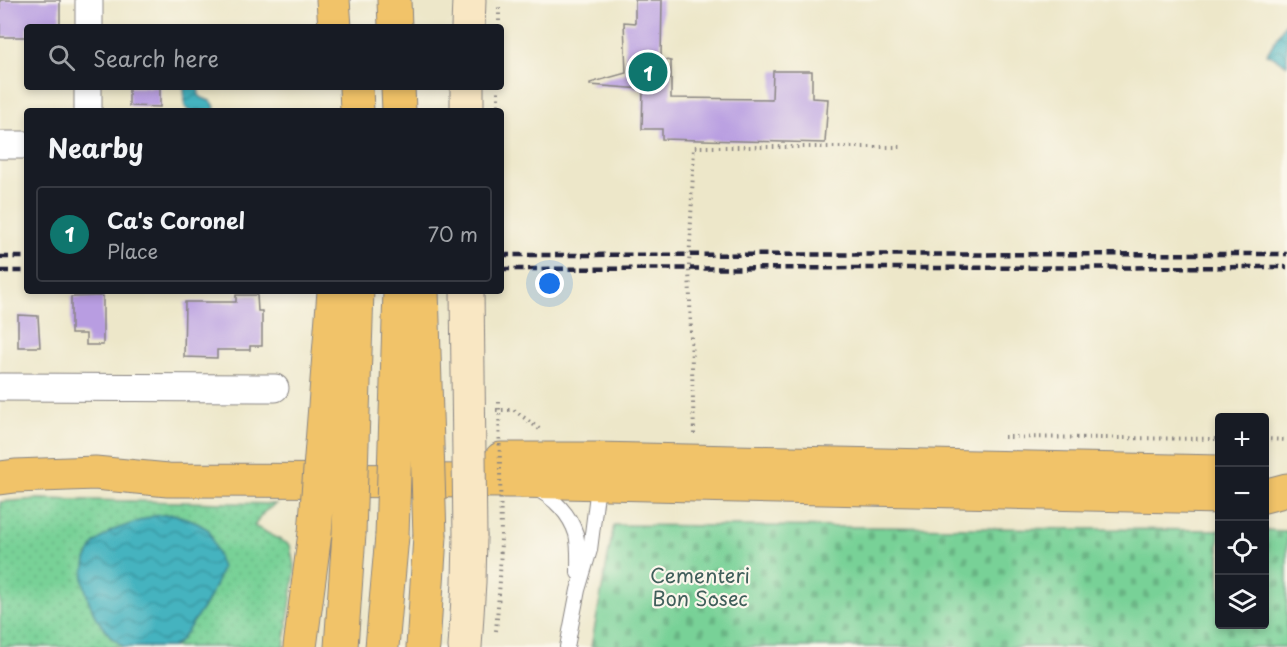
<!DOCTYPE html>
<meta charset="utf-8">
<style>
:root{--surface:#171b24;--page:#242831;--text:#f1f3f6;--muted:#9ea1a6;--line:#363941;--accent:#0f766e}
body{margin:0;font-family:"Playpen Sans",sans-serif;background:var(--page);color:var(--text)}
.controls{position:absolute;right:18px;bottom:18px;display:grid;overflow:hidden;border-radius:6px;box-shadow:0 3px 9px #0003}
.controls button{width:54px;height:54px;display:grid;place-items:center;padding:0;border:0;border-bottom:2px solid var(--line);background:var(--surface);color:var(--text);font:30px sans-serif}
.you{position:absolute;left:550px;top:284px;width:21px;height:21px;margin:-15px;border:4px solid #fff;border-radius:50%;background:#1a73e8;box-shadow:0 0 0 9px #1a73e833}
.badge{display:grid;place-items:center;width:39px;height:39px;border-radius:50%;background:var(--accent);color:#fff;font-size:20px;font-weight:700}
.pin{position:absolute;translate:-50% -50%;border:3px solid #fff;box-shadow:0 2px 6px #0006}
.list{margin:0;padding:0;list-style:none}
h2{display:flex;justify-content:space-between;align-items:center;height:78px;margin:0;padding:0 24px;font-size:26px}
h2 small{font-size:20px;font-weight:400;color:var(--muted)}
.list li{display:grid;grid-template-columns:39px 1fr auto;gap:18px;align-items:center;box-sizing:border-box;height:96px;margin:0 12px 12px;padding:0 12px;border:2px solid var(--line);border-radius:6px}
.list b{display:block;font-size:22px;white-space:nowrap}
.list p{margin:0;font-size:20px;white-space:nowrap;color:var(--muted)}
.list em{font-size:20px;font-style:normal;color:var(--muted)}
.icon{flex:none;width:33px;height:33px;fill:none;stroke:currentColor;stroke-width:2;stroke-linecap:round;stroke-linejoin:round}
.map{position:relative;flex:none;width:1287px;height:647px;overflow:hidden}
.search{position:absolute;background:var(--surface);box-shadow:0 3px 9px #0003;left:24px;top:24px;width:480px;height:66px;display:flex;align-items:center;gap:15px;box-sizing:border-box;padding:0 21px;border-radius:6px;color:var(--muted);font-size:22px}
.panel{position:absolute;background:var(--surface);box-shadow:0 3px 9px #0003;left:24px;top:108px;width:480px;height:186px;border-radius:6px}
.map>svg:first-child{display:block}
.green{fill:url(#green-dots);stroke:#4d7a69;stroke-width:1.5}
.cemetery{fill:url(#cemetery-stones);stroke:#4d7a69;stroke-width:1.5}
.water{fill:url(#water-waves);stroke:#336a7d;stroke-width:1.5}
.building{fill:#b89de1}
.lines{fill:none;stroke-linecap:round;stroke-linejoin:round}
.lane-casing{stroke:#888482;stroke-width:16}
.street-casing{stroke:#888482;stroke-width:29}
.secondary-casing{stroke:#888482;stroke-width:35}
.primary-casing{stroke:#888482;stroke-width:35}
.highway-casing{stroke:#888482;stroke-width:35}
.path{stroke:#888482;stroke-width:4;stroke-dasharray:1.5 4.5;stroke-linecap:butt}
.lane{stroke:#fff;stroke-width:14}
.street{stroke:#fff;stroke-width:27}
.secondary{stroke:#f9e7c3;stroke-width:33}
.primary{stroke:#f1c369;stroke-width:33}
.highway{stroke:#f1c369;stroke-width:33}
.rail{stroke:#22223b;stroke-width:4.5;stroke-dasharray:9 4.5;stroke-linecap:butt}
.secondary-bridge-casing{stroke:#888482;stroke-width:35;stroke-linecap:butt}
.highway-bridge-casing{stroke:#888482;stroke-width:35;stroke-linecap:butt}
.path-bridge{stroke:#888482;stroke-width:4;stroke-dasharray:1.5 4.5;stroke-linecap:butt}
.secondary-bridge{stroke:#f9e7c3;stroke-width:33}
.highway-bridge{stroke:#f1c369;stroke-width:33}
.labels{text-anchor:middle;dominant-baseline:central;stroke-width:4.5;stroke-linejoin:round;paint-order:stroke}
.park-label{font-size:20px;fill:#405f5b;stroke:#fbf7ec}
</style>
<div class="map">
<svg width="1287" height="647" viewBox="0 0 1287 647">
<defs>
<pattern id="green-dots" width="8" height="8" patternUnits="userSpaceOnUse" patternTransform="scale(1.5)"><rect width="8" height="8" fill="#78d197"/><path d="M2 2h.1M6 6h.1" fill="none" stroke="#68b383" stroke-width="1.8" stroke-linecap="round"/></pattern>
<pattern id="cemetery-stones" width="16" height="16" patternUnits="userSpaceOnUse" patternTransform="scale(1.5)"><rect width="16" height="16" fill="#78d197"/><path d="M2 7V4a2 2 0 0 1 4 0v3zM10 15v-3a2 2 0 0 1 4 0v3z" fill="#68b383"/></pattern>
<pattern id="water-waves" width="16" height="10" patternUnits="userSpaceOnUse" patternTransform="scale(1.5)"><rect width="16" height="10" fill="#44b3bf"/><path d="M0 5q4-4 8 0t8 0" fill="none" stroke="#38919c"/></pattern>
</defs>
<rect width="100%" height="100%" fill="#fbf7ec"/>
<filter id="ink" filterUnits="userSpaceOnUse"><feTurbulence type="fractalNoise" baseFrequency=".0167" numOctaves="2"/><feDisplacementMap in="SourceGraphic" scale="12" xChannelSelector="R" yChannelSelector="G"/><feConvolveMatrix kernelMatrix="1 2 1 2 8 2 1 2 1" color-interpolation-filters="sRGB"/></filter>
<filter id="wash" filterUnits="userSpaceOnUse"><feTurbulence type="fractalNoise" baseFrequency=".008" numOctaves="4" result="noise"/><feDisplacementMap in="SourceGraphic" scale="24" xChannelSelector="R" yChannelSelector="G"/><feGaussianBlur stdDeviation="1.35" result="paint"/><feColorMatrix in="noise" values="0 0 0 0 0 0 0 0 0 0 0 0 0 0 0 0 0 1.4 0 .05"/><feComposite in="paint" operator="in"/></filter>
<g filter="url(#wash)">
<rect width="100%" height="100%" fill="#ede7c9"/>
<path class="green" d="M39,499L276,504L264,512L254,526L290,545L295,571L284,647H0V502Z"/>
<path class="cemetery" d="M614,525L1219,530L1220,624H1264L1265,530L1287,531V647H591Z"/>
<path class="water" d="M1287,20V65L1267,54Z
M184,87H199C196,101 206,97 213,103L215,108L213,111H189L185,107Z
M173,514L192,520L209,530L222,568L216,584L205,605L181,640L172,647H124L111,637L96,618L88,599L83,580L86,560L95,543L111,531L153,516Z"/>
<g id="blocks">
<path class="building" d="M0,0H60V27H27V37H0Z
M635,0H662L661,59L671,61V98L772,99L773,71H812V98L828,99L825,143L662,139V129H642L643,89L590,85V83L626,73L624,22L635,23Z
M129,87H160V107L129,106Z
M236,295H257L258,311H262V346H250V350H217V358L184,357L185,302H236Z
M103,296V345H86V334H71V297Z
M18,315L38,316L40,347H18Z"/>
</g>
</g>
<g filter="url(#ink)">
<use href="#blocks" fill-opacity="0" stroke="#888482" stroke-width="1.5"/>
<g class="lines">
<defs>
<path id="lane" d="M535,489C554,497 570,515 576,534C579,547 578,560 578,573
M567,647L578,590L590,550L597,494L602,487L606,485"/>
<path id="street" d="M89,27V0
M88,111V87
M0,145H27
M0,387L275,388"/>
<path id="secondary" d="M468,27L469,0
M467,111V87
M465,647L469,582L470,537"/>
<path id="primary" d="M501,459H596L1220,472
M0,478L15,476L95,473L168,480L517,481L1220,497
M1264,496L1287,490"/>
<path id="highway" d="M333,0L335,27
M394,0L395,27
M356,87L357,111
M398,87L399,111
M300,647L315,533
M341,647L349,534
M382,647L392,536
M423,647L430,536"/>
</defs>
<use href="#lane" class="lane-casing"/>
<use href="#street" class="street-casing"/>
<use href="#secondary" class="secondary-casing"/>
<use href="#primary" class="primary-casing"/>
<use href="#highway" class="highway-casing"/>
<path class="path" d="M499,27V4
M498,111V87
M496,410H514L542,431
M694,434L689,267L694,147H904
M1004,437L1220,439
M1264,439L1287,440
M496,631L500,581L501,537"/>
<use href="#lane" class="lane"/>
<use href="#street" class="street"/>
<use href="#secondary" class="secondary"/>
<use href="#primary" class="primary"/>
<use href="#highway" class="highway"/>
<path class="rail" d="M501,255L1287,254
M0,257H27
M501,269L1287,267
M0,271H27"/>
<defs>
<path id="secondary-bridge" d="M467,291L470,537"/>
<path id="highway-bridge" d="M422,291L430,536
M315,533L334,291
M349,534L357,291
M392,536L400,291"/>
</defs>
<use href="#secondary-bridge" class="secondary-bridge-casing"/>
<use href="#highway-bridge" class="highway-bridge-casing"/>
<path class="path-bridge" d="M499,402L501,537"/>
<use href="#secondary-bridge" class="secondary-bridge"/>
<use href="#highway-bridge" class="highway-bridge"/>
</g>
</g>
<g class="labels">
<g class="park-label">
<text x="700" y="575">Cementeri<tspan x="700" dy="23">Bon Sosec</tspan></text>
</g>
</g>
</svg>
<div class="controls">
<button>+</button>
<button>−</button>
<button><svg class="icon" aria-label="locate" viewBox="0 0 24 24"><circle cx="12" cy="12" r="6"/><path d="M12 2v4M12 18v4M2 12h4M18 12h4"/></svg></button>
<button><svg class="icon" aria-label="layers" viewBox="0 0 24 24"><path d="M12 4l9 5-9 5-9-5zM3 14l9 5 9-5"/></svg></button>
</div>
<div class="you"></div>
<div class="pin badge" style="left:648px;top:72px">1</div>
<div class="search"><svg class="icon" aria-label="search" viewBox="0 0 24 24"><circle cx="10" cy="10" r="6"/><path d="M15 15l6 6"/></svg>Search here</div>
<section class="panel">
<h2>Nearby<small></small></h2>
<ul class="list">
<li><span class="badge">1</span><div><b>Ca's Coronel</b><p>Place</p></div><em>70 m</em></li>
</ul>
</section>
</div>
